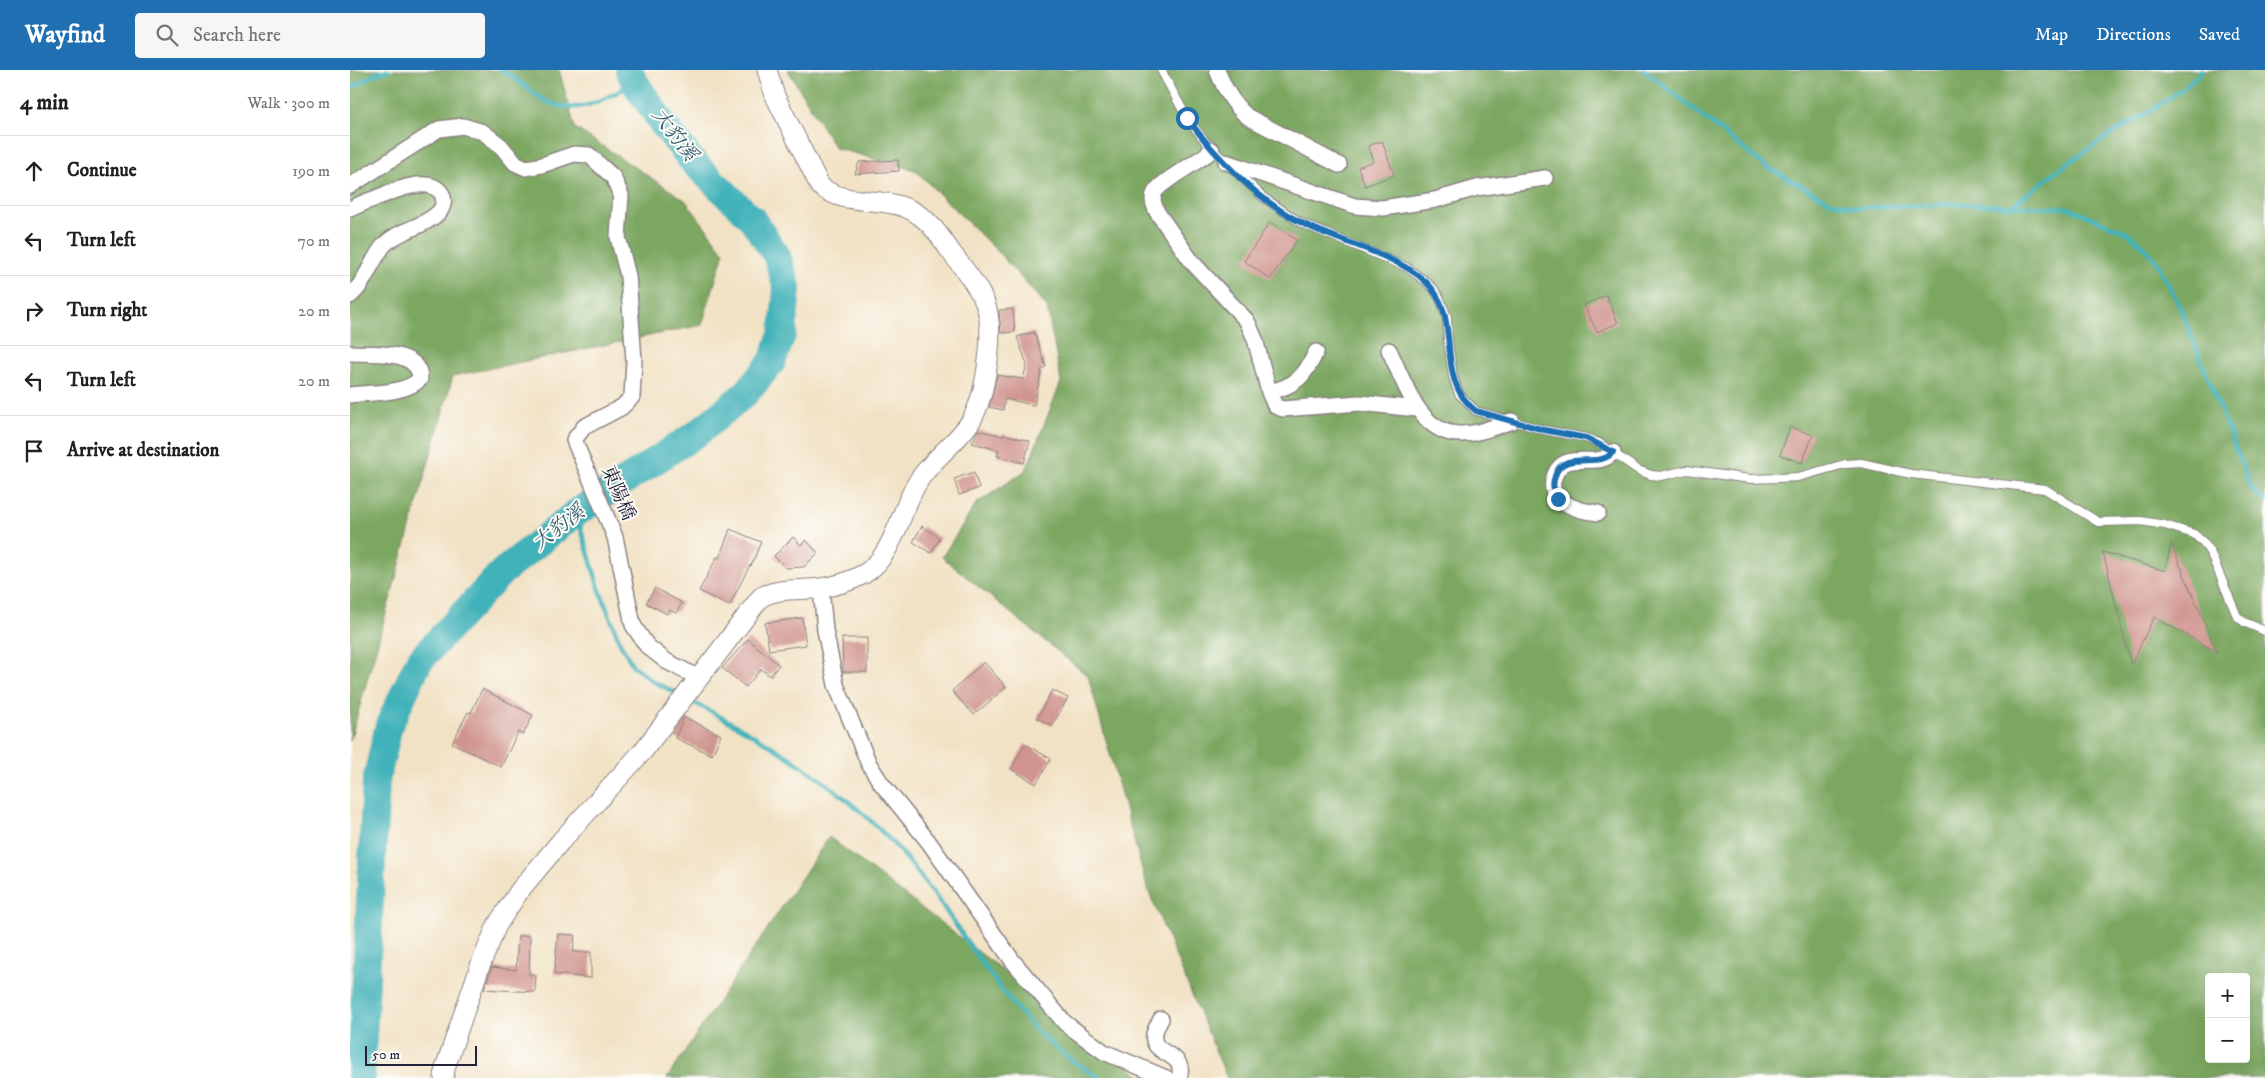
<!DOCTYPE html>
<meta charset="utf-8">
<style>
:root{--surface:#fff;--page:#f6f6f6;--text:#202124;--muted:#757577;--line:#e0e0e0;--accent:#1f6fb2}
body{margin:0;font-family:"IM FELL DW Pica","Noto Serif TC",serif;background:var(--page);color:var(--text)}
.controls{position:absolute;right:15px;bottom:15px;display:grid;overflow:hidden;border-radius:5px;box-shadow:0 5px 20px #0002}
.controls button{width:45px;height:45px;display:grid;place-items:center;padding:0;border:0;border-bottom:1px solid var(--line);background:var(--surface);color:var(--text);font:25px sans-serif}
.scale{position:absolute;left:15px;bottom:12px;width:112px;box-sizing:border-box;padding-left:5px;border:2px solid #22223b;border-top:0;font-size:14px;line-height:18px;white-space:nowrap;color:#22223b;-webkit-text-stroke:4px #fdfcf7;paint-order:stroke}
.stop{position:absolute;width:15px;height:15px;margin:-11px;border:4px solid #1f6fb2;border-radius:50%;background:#fff}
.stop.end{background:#1f6fb2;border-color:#fff;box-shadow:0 1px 5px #0008}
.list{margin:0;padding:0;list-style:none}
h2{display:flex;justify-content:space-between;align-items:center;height:65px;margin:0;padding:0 20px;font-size:21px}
h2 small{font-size:16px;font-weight:400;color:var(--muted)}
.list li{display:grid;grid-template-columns:32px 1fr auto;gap:15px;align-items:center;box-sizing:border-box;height:70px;padding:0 20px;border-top:1px solid var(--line)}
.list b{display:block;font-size:19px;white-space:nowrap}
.list em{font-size:16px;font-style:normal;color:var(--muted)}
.icon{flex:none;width:28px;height:28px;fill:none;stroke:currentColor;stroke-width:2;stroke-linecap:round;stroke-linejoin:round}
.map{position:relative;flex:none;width:1915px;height:1008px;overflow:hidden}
header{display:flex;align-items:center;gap:30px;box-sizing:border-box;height:70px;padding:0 25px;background:var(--accent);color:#fff}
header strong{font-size:24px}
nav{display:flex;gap:28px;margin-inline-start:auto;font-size:18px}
.search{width:350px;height:45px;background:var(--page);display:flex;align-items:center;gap:12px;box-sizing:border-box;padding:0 18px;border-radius:5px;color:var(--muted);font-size:19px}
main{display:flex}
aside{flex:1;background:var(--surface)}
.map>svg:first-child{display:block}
.forest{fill:#7ba760;stroke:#4e644e;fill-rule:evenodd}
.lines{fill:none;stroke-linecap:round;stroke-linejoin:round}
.stream{stroke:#42b2ba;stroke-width:4.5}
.river{stroke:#42b2ba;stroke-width:28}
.building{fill:#d0958f}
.service-casing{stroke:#8a8280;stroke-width:10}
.minor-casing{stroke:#8a8280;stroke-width:18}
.tertiary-casing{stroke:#8a8280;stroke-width:21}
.service{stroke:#fff;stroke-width:8}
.minor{stroke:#fff;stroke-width:15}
.tertiary{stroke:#fff;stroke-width:19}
.route{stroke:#1f6fb2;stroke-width:6}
.labels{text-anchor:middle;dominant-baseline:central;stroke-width:4;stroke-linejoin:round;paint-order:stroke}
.street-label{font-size:19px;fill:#22223b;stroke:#fdfcf7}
.water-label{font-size:20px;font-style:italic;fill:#2f5c6e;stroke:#fdfcf7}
</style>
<header>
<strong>Wayfind</strong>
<div class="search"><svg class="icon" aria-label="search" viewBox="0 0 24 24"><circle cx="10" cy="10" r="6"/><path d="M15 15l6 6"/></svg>Search here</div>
<nav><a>Map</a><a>Directions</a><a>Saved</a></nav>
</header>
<main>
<aside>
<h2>4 min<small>Walk · 300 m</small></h2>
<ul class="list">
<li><svg class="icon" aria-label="ahead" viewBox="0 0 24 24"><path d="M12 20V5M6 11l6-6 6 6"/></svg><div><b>Continue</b></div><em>190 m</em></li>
<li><svg class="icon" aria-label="left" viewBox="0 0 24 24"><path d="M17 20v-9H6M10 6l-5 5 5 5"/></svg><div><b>Turn left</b></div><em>70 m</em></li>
<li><svg class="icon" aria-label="right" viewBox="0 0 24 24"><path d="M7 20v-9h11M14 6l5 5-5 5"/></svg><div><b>Turn right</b></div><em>20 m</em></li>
<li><svg class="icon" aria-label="left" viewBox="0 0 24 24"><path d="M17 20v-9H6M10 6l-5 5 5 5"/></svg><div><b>Turn left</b></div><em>20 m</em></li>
<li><svg class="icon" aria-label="arrive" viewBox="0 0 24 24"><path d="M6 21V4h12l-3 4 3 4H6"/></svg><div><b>Arrive at destination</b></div></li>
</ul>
</aside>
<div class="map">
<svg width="1915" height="1008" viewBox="0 0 1915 1008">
<rect width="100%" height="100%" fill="#fdfcf7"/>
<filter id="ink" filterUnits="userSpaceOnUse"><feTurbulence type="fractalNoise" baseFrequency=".02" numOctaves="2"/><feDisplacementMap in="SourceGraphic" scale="10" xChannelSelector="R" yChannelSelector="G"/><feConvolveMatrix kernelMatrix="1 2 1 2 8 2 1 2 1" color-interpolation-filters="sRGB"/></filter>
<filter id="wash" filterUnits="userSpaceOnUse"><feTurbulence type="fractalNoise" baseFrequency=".0096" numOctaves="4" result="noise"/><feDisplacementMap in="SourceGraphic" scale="20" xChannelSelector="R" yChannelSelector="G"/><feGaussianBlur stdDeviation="1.12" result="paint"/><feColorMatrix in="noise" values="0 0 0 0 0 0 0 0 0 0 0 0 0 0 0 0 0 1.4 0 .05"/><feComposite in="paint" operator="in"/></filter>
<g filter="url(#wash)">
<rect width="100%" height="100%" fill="#f2e2c5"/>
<path class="forest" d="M0,0H209L225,58L335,130L374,182L352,255L103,306L0,671Z
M438,0H1915V1008H877L798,820L738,606L592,487L626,434L676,400L711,312L697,237L649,183L565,100L485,78ZM1859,907H1896V989H1859Z
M479,767L793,1008H317Z"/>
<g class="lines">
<path class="stream" d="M151,0C167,7 177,20 192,29C226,49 254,29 285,13
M1294,0L1415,96L1479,131L1508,138L1607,134L1719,138L1778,163L1796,178L1809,196L1831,239L1899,413L1907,425L1915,431
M0,19L23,5L38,0
M1661,137C1690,113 1719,91 1751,71C1781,51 1830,27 1852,0
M226,443L249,518L270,573L283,596L304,612L330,625
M339,630C415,669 494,717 551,782C600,838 637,911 689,963C707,981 728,995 750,1008"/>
<path class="river" d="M11,1008L26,711L39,655L69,591L152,502L226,443L349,362L396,323L422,292L433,262L437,218L427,186L402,149L344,93L313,54L285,13L279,0"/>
</g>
<g id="blocks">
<path class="building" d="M1032,71L1044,105L1015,116L1008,97L1024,91L1018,76Z
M548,90L549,101L505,104L509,92Z
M920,152L947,170L920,209L894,191Z
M1256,225L1268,253L1247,262L1234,235Z
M663,239L665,262L651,263L649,240Z
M684,262L696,297L692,299L684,335L655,329L653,340L639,337L647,305L673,309L677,294L667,267Z
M1440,357L1463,365L1452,393L1430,385Z
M628,360L653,366V364L680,371L674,393L647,386L649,380L622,373Z
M624,402L629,418L609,425L604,409Z
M572,456L590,468L581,483L563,472Z
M380,459L411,472L401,496L400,495L379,536L349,521L367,487L369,488Z
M443,467L451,475L456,470L468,483L454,497L436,498L424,486Z
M1821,474L1867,582L1804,547L1781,595L1753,482L1815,501Z
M305,518L332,533L326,543L320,540L317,544L296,533Z
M452,548L456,575L419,580L415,553Z
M492,568H517V602H493Z
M398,569L429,595L420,606L411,599L396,617L372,598Z
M634,592L656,617L624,645L602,621Z
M132,619L183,645L173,665L168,662L151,697L102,673L118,642L121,643Z
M702,620L718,628L702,656L687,648Z
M334,647L371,665L362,685L325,668Z
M675,674L701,689L686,714L661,699Z
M208,864L225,865L223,882H241V908L204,904Z
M168,866H180L179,904L186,905L185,922L134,919L142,897L166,900Z"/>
</g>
</g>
<g filter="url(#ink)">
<use href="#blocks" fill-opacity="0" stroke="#8a8280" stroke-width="1"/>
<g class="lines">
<defs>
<path id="service" d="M811,0L837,48L858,75L913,127L951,153L1056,197L1074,210L1084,219L1090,229L1097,247L1098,271L1103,307L1109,324L1126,341L1194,360L1236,368L1249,373L1288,400L1301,405L1311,406L1337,400L1400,409L1428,408L1448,407L1495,394L1511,393L1561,404L1695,419L1748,452L1791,451L1815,455L1844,464L1854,473L1861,484L1887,546L1894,552L1915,561"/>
<path id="minor" d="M867,0C874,18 883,35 898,47L989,95
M862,80C849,92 811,111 805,122C801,129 804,135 807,142L842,192L897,251L905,269L919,322L925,336L933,339L1009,333L1067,339
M876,92L1005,136L1033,138L1085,130L1127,118L1195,108
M0,116L89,59L113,56L133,62L151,76L165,93L176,98L192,95L224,84L239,85L263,107L271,125L268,167L278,206L284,291L282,327L272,337L234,357L224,370L265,467L283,555L297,576L316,591L349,608
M0,139C7,136 14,132 21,130C39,123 79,103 92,124C95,130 93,138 89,142C74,158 49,159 34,175C22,189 14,216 0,226
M1039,280C1054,310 1068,363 1109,364C1127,365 1145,356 1162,351
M0,283C22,284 70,279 70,309C54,325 21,322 0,325
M919,322C946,316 955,306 966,282
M1248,443C1236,441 1226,440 1215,433C1207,428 1201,422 1203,411C1211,374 1248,402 1263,382
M471,518L475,560L486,615L519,694L531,713L578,771L662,890L715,953L754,982L816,1008
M811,949C809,953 805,959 804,964C800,987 838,981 829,1008"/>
<path id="tertiary" d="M94,1008L95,998L130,896L147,855L170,820L211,771L293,681L411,527C430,517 450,521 471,518C485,516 501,511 514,504C545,485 550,439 569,410C583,388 607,373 621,351C636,325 646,260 635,233C627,214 613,198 601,182C592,169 582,154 569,145C539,123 498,139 470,116L425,26L417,0"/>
</defs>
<use href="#service" class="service-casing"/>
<use href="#minor" class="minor-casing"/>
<use href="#tertiary" class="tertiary-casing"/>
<use href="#service" class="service"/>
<use href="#minor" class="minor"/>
<use href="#tertiary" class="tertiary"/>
</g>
</g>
<g class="lines" filter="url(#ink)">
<path class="route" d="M837,48C866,87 908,131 952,153C987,171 1047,185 1075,211C1116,249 1081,306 1126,341L1194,360L1236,368L1263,382C1249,400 1213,378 1205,406C1202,415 1203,421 1208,429"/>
</g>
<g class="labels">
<g class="street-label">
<text transform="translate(268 423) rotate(67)">東陽橋</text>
</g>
<g class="water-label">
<text transform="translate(324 65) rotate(53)">大豹溪</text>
<text transform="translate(209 458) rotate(-38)">大豹溪</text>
</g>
</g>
</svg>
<div class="controls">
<button>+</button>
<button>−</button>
</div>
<div class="scale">50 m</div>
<div class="stop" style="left:837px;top:48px"></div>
<div class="stop end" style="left:1208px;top:429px"></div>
</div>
</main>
